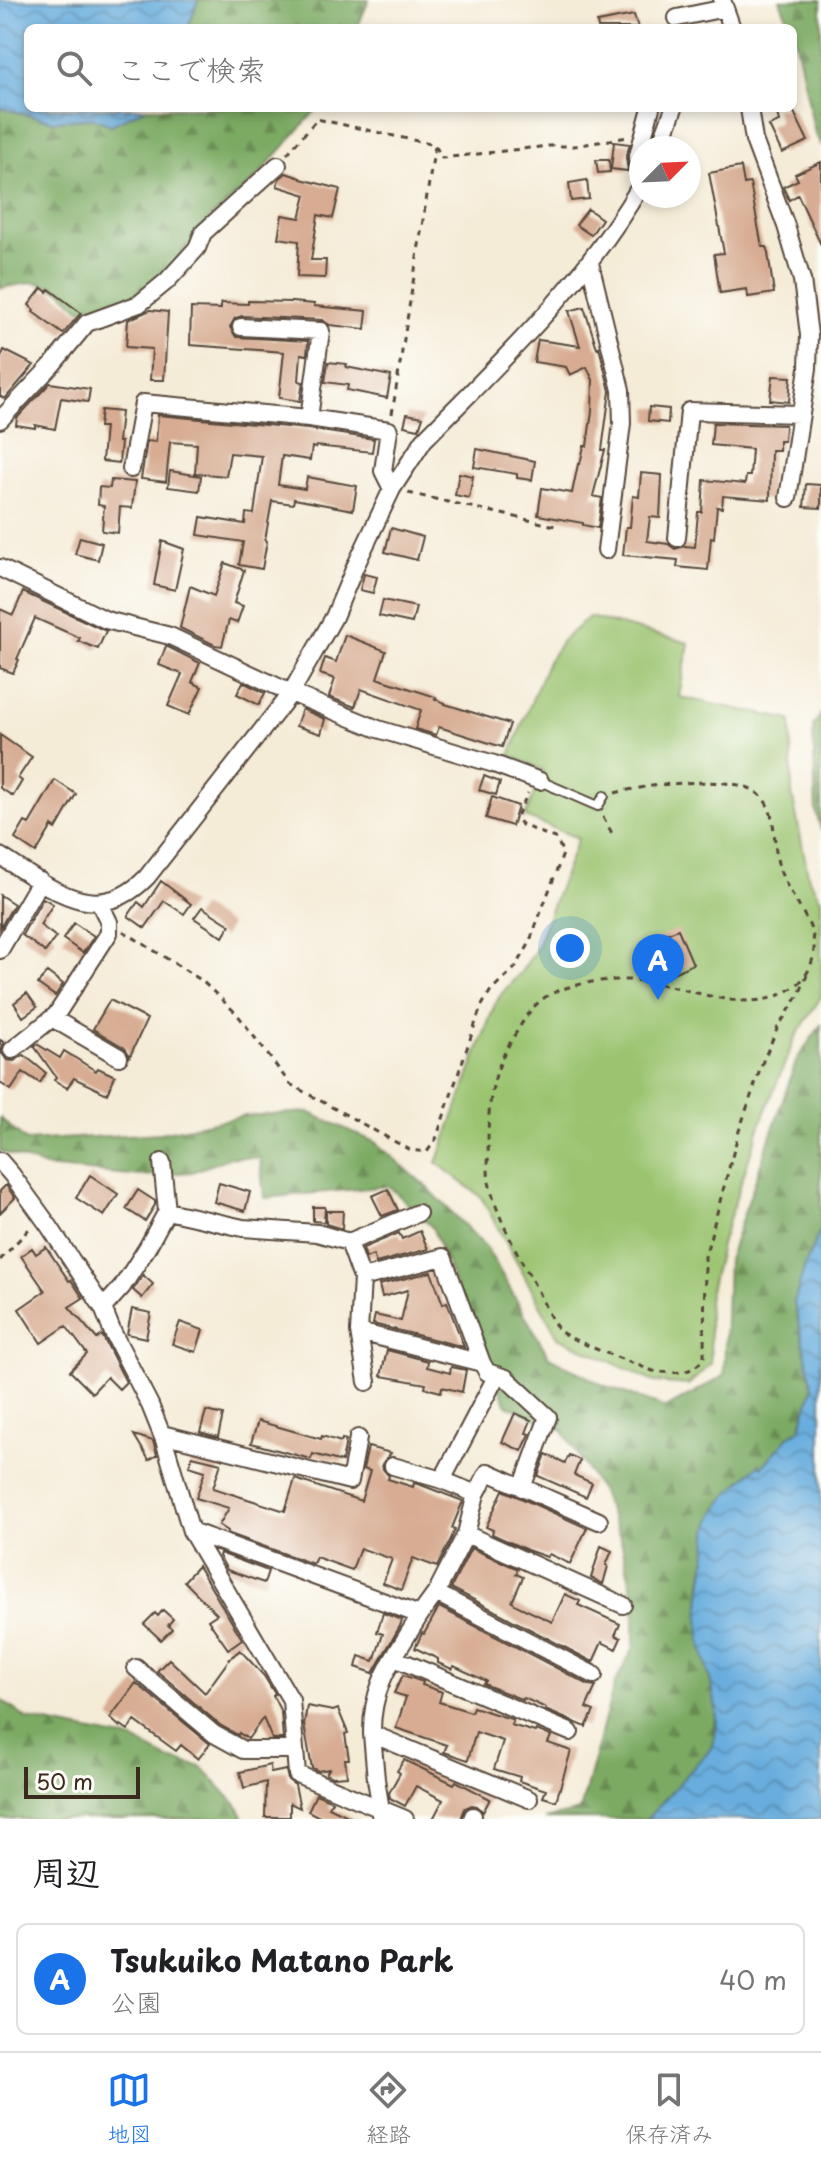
<!DOCTYPE html>
<html lang="ja">
<meta charset="utf-8">
<style>
:root{--surface:#fff;--page:#f2f2f2;--text:#202124;--muted:#757577;--line:#e0e0e0;--accent:#1a73e8}
body{margin:0;font-family:"Playpen Sans","Klee One",sans-serif;background:var(--page);color:var(--text)}
.compass{position:absolute;left:629px;top:136px;width:72px;height:72px;border-radius:50%;background:var(--surface);box-shadow:0 4px 12px #0003;rotate:66deg}
.scale{position:absolute;left:24px;bottom:20px;width:116px;box-sizing:border-box;padding-left:8px;border:4px solid #3b2a1e;border-top:0;font-size:22px;line-height:28px;white-space:nowrap;color:#3b2a1e;-webkit-text-stroke:6px #fdfcf7;paint-order:stroke}
.you{position:absolute;left:570px;top:948px;width:28px;height:28px;margin:-20px;border:6px solid #fff;border-radius:50%;background:#1a73e8;box-shadow:0 0 0 12px #1a73e833}
.badge{display:grid;place-items:center;width:52px;height:52px;border-radius:50%;background:var(--accent);color:#fff;font-size:26px;font-weight:700}
.pin{position:absolute;translate:-50% -66px;filter:drop-shadow(0 2px 4px #0008)}
.pin::after{content:'';position:absolute;top:42px;width:28px;height:24px;background:inherit;clip-path:polygon(0 0,100% 0,50% 100%)}
.list{margin:0;padding:0;list-style:none}
h2{display:flex;justify-content:space-between;align-items:center;height:104px;margin:0;padding:0 32px;font-size:34px}
h2 small{font-size:26px;font-weight:400;color:var(--muted)}
.list li{display:grid;grid-template-columns:52px 1fr auto;gap:24px;align-items:center;box-sizing:border-box;height:112px;margin:0 16px 16px;padding:0 16px;border:2px solid var(--line);border-radius:12px}
.list b{display:block;font-size:30px;white-space:nowrap}
.list p{margin:0;font-size:26px;white-space:nowrap;color:var(--muted)}
.list em{font-size:26px;font-style:normal;color:var(--muted)}
.icon{flex:none;width:44px;height:44px;fill:none;stroke:currentColor;stroke-width:2;stroke-linecap:round;stroke-linejoin:round}
.map{position:relative;flex:none;width:821px;height:1819px;overflow:hidden}
.search{position:absolute;background:var(--surface);box-shadow:0 4px 12px #0003;left:24px;right:24px;top:24px;height:88px;display:flex;align-items:center;gap:20px;box-sizing:border-box;padding:0 28px;border-radius:12px;color:var(--muted);font-size:30px}
.sheet{height:232px;background:var(--surface)}
nav{display:flex;justify-content:space-around;align-items:center;box-sizing:border-box;height:112px;border-top:2px solid var(--line);background:var(--surface);font-size:22px;color:var(--muted)}
nav a{display:grid;justify-items:center;gap:4px}
nav .on{color:var(--accent)}
.map>svg:first-child{display:block}
.forest{fill:url(#forest-firs);stroke:#5c6a40;stroke-width:2}
.green{fill:#9bc471;stroke:#6b7748;stroke-width:2}
.water{fill:url(#water-waves);stroke:#526c7e;stroke-width:2}
.building{fill:#d7ac92}
.lines{fill:none;stroke-linecap:round;stroke-linejoin:round}
.service-casing{stroke:#57473a;stroke-width:12}
.minor-casing{stroke:#57473a;stroke-width:20}
.path{stroke:#57473a;stroke-width:3;stroke-dasharray:6 6;stroke-linecap:butt}
.service{stroke:#fff;stroke-width:8}
.minor{stroke:#fff;stroke-width:16}
</style>
<div class="map">
<svg width="821" height="1819" viewBox="0 0 821 1819">
<defs>
<pattern id="forest-firs" width="22" height="20" patternUnits="userSpaceOnUse" patternTransform="scale(2)"><rect width="22" height="20" fill="#7caa63"/><path d="M5 1l3.5 6h-7zM16 11l3.5 6h-7z" fill="#678b51"/></pattern>
<pattern id="water-waves" width="16" height="10" patternUnits="userSpaceOnUse" patternTransform="scale(2)"><rect width="16" height="10" fill="#68adde"/><path d="M0 5q4-4 8 0t8 0" fill="none" stroke="#578db3"/></pattern>
</defs>
<rect width="100%" height="100%" fill="#fdfcf7"/>
<filter id="ink" filterUnits="userSpaceOnUse"><feTurbulence type="fractalNoise" baseFrequency=".0125" numOctaves="2"/><feDisplacementMap in="SourceGraphic" scale="16" xChannelSelector="R" yChannelSelector="G"/><feConvolveMatrix kernelMatrix="1 2 1 2 8 2 1 2 1" color-interpolation-filters="sRGB"/></filter>
<filter id="wash" filterUnits="userSpaceOnUse"><feTurbulence type="fractalNoise" baseFrequency=".006" numOctaves="4" result="noise"/><feDisplacementMap in="SourceGraphic" scale="32" xChannelSelector="R" yChannelSelector="G"/><feGaussianBlur stdDeviation="1.8" result="paint"/><feColorMatrix in="noise" values="0 0 0 0 0 0 0 0 0 0 0 0 0 0 0 0 0 1.4 0 .05"/><feComposite in="paint" operator="in"/></filter>
<g filter="url(#wash)">
<rect width="100%" height="100%" fill="#f5ecd8"/>
<path class="forest" d="M198,0H369L357,28H188Z
M780,0H821V144L815,134L793,28H791Z
M0,108L54,121L93,118L111,125L146,108H318L255,179L207,221L169,271L130,300L88,316L61,291L35,282L0,288Z
M821,714V830L816,812L813,726Z
M821,1025V1229L805,1265L794,1303L813,1387L800,1429L706,1556L701,1590L700,1636L717,1706L714,1737L709,1754L649,1819H544L580,1811L614,1685L634,1647V1600L621,1540L601,1492L563,1431L507,1405L479,1344L432,1227L389,1186L264,1198L260,1158L231,1157L192,1172L141,1176L45,1167L0,1151V1118L26,1141L161,1133L244,1116L308,1112L375,1142L429,1189L486,1247L549,1357L603,1385L666,1408L724,1376L728,1260L797,1059Z
M0,1699L27,1719L134,1740L168,1759L202,1767L238,1806L244,1819H0Z"/>
<path class="green" d="M589,617L689,643L679,697L791,720L792,794L809,879L821,899V997L795,1038L760,1125L722,1241L708,1299L711,1364L688,1385L654,1382L558,1337L481,1197L437,1163L495,1004L502,993L521,972L535,951L578,838L525,817L543,770L510,755L547,663L562,641Z"/>
<path class="water" d="M0,0H198L188,28H28V108H146L111,125L93,118L54,121L0,108Z
M821,1229V1819H647L700,1760C735,1735 705,1671 700,1637C697,1609 704,1578 707,1550C708,1541 707,1528 711,1520C720,1499 744,1478 760,1464L762,1467L790,1435L800,1429L813,1387L794,1303L805,1265Z"/>
<g id="blocks">
<path class="building" d="M634,15L638,28H598L597,22Z
M776,108H792L808,141L782,153L769,126L779,122Z
M614,142L630,144L626,157L628,171L611,169Z
M596,160H609L610,172L598,173Z
M821,162V245L798,195L789,200L783,187L798,180L795,174Z
M741,167L744,184L750,183L762,247H767L774,293L748,297L747,289L720,293L714,254L724,253L709,173Z
M286,173L301,178V179L340,189L333,218L318,215L311,260H326L325,278L297,277L299,241L278,238L282,215L300,218L306,195L277,186L279,179Z
M587,180L589,199L571,201L569,183Z
M588,209L602,219L591,235L576,225Z
M42,288L47,292L49,289L81,313L63,334L33,312L34,310L29,305Z
M248,301L292,302L314,304V306L367,311L365,329L330,325L322,320L242,316L235,318L230,327L236,337L308,341L307,355L301,354L299,381L303,382L300,401L279,398L284,352L190,345L191,308L221,309V303L248,304Z
M584,307L597,348L599,347L610,391L602,450H605L593,496L602,498L598,528L583,525V523L538,515L542,488L572,493L578,464H580L584,446H587L592,411L593,380L587,367L570,375L566,367L534,362L538,340L580,346L569,311Z
M150,310L168,312L164,380H150L152,349L126,347L128,320Z
M4,350L34,365L5,399L0,396V360Z
M328,362L347,364L346,367L391,376L387,398L347,390L348,385L325,382Z
M773,376L791,377L789,402L770,400Z
M50,383L90,389L88,402L61,398L55,429L35,425V428L16,425L17,418Z
M649,407L669,409L668,423L648,421Z
M101,410L121,412L118,442H121L119,463L102,461L105,427H99Z
M407,414L423,417L419,429L404,426Z
M158,415L308,429L374,439L372,452L316,446V448L312,447L310,460L282,456L278,485L305,489L307,477L357,486L353,510L294,499L293,504L272,501L265,540L267,541L262,569L239,565L243,542L198,535L201,517L245,524L246,513L254,514L262,456L230,453L226,476L195,473L197,444L170,442L166,482L141,479L147,441L156,442Z
M713,423L785,425L784,441H779V450H771L770,500L723,496L722,508L717,507L714,538L711,537L708,570L677,567L678,560L623,555L626,527H630L633,496L639,497L641,473L662,475L660,518L650,517L647,541L668,544L675,549L685,546L695,547L698,512H702L704,480L745,484L746,476H750L752,449L711,445Z
M477,449L535,461L532,480L517,478V474L474,467Z
M170,471L201,476L199,491L168,487Z
M459,473L473,476L469,498L455,495Z
M111,480L135,482L132,508L120,507L118,533L102,531L104,506L98,505L99,487L110,488Z
M806,484L821,485V508L804,507Z
M391,528L423,537L417,560L385,552Z
M80,537L102,543L98,560L75,554Z
M162,541L184,549L175,590L154,585Z
M225,563L244,570L234,603L243,606L237,623L229,620L222,646L215,645L180,628L190,586L214,596Z
M364,574L377,577L373,593L360,590Z
M23,592L106,631L98,649L78,641L80,638L35,618L17,659L19,660L13,673L0,668V609L13,615Z
M383,600L416,607L412,623L379,616Z
M345,635L386,651L377,678L436,697L435,699L445,703V704L510,724L502,747L439,727L436,735L415,729L421,710L361,689L355,707L329,697L335,679L320,674L325,658L336,662Z
M166,646L200,663L192,682L202,687L189,715L168,706L182,674L159,665Z
M243,682L265,693L259,705L237,694Z
M302,709L325,719L321,734L296,726Z
M0,735L32,757L18,778L22,781L13,796L0,788Z
M484,776L500,782L496,795L479,790Z
M55,780L76,794L56,829L52,826L36,853L15,839L25,822L29,824Z
M492,797L518,806L512,826L486,818Z
M161,881L191,904L184,914L164,901L145,928L128,916L138,902L144,907Z
M0,895L14,904L0,928Z
M43,898L53,904L40,925L56,937L45,952L22,935Z
M202,907L230,925L223,937L194,918Z
M74,923L94,936L83,953L63,939Z
M678,929L693,964L669,975L654,939Z
M47,972L63,984L55,996L38,984Z
M27,993L37,1007L23,1017L14,1003Z
M110,1000L147,1019L130,1056L125,1048L93,1029Z
M0,1040L4,1042L1,1052L7,1060L14,1061L24,1055L46,1073L40,1083L23,1072L11,1090L0,1083Z
M37,1044L60,1058L64,1051L96,1071L98,1068L115,1076L107,1094L74,1078L67,1088L54,1080L56,1077L34,1046Z
M90,1175L118,1194L104,1216L76,1198Z
M219,1183L250,1192L245,1211L214,1202Z
M6,1185L15,1198L0,1213V1191Z
M388,1189L398,1210L382,1216L372,1196Z
M138,1190L155,1201V1205L145,1221L126,1209Z
M313,1207H325L324,1222L313,1221Z
M326,1211H343L342,1229L326,1224Z
M420,1231L428,1249L376,1263L373,1255L366,1258L363,1248L399,1233L402,1239Z
M46,1247L69,1281L71,1280L83,1298L69,1307L97,1339L102,1335L126,1382L119,1389L107,1377L92,1393L70,1371L87,1354L66,1326L41,1343L19,1309L45,1291L21,1256L32,1248L36,1254Z
M431,1272L443,1304L447,1302L464,1347L373,1324L375,1315L401,1321L408,1290L382,1297L379,1285Z
M143,1275L153,1284L142,1298L133,1290Z
M132,1309L151,1313L146,1338L127,1334Z
M180,1322L203,1330L196,1352L172,1344Z
M387,1350L428,1361L427,1367L450,1373L451,1367L466,1370L462,1392L442,1387L441,1392L425,1388L426,1384L381,1376Z
M206,1411L223,1415L218,1437L200,1432Z
M515,1413L531,1420L526,1433L530,1434L522,1451L502,1442Z
M258,1421L321,1439L322,1436L341,1442L342,1439L346,1440L342,1462L313,1454L311,1459L251,1443Z
M134,1435L153,1441L157,1455L149,1460Z
M368,1447L391,1453L382,1464L383,1469L389,1476L388,1479L413,1487L414,1483L421,1485L463,1501L452,1528L455,1529L451,1539L437,1567L413,1558L401,1590L383,1583L392,1559L360,1548L352,1570L316,1557L313,1564L227,1533L228,1531L219,1525L229,1508L196,1498L205,1471L189,1466L192,1456L221,1463L213,1488L285,1511L295,1479L361,1501L370,1471L363,1469Z
M546,1454L565,1463L569,1455L580,1460L574,1475L592,1483L586,1497L538,1476Z
M503,1490L587,1528L570,1564L549,1554L547,1557L527,1550L492,1534L493,1530L486,1527Z
M601,1546L612,1551L606,1565L608,1566L603,1584L591,1578Z
M471,1548L518,1569L516,1574L523,1577L512,1602L518,1606L552,1622L565,1594L580,1601L578,1605L620,1624L615,1635L621,1638L616,1649L602,1642L593,1662L451,1588Z
M220,1553L268,1571L264,1583L227,1570L219,1556Z
M198,1566L242,1639L228,1649L208,1620L217,1614L184,1581Z
M439,1607L589,1685L596,1686L586,1708L594,1711L586,1727L545,1710L546,1708L524,1698L523,1700L484,1684L486,1681L454,1666L452,1669L438,1663V1659L415,1648L422,1633L424,1634Z
M163,1610L173,1619L168,1625L172,1629L161,1640L144,1624L155,1613L158,1616Z
M383,1613L402,1620L400,1626L373,1673L356,1667L359,1656L374,1661L383,1634L377,1632Z
M240,1650L264,1676L275,1694L273,1696L281,1712L283,1739H272L263,1718L248,1739L239,1733L238,1735L220,1725L157,1671L169,1659L205,1693L229,1660Z
M403,1675L423,1682L422,1685L442,1692L439,1702L471,1712L473,1707L511,1719L513,1720L511,1725L535,1732L536,1730L551,1736L548,1743L571,1751L556,1801L543,1797L546,1790L519,1781L520,1777L494,1769L503,1741L476,1732L468,1760L444,1752L447,1745L396,1728L406,1697L394,1693Z
M136,1683L210,1744L198,1759L181,1745L176,1751L135,1721L128,1730L121,1725L120,1727L110,1718Z
M307,1706L333,1711L338,1709L348,1733L345,1734L349,1759H345L347,1776L333,1777L326,1774L329,1769L318,1771L312,1768L304,1725Z
M404,1760L454,1784L456,1781L490,1799L483,1812L477,1806L472,1805L465,1808L461,1819H433L443,1800L416,1786L405,1806L390,1798L389,1793L400,1773L397,1771Z
M270,1765L271,1773L286,1770L288,1780L295,1785L300,1808L290,1803V1817H265L266,1782L244,1788L240,1772Z
M316,1794L332,1801L329,1807L354,1819H323L308,1811Z"/>
</g>
</g>
<g filter="url(#ink)">
<use href="#blocks" fill-opacity="0" stroke="#57473a" stroke-width="2"/>
<g class="lines">
<defs>
<path id="service" d="M540,781L598,806L604,796"/>
<path id="minor" d="M722,0L732,28
M677,18L725,8
M749,108L754,140L786,226L802,280L809,335L808,368L788,498
M659,148L674,108
M641,186L637,159L651,108
M590,263L621,390L622,423L606,550
M241,327L321,331L309,418
M0,420L53,364L87,323L139,304L167,281L197,248L203,233L278,165
M131,469L143,403L309,418L389,430L383,471L392,489
M677,538L689,411L801,414
M0,568L106,620L170,636L291,693L378,729L494,764L540,781
M0,856C48,886 96,930 147,877L291,693L334,617L355,567L392,489L424,440C503,359 584,284 641,185
M0,950L40,881
M52,1018L119,1057
M12,1050L56,1015L109,933V922L99,902
M0,1161L12,1175L49,1226L103,1308L113,1333L150,1405L164,1440L191,1531L291,1700L297,1774L405,1819
M167,1211L243,1228L317,1233L349,1242L418,1213
M349,1242L362,1278L359,1332L367,1382
M362,1278L443,1257L482,1363L487,1372L506,1378L548,1417L522,1488
M103,1308L122,1287L147,1248L167,1211L162,1162
M359,1332L482,1363
M162,1434L350,1481L358,1438
M393,1466L442,1480L476,1494
M442,1480L497,1375
M191,1531L420,1615L436,1593L466,1534L476,1494L488,1472L599,1521
M466,1534L623,1605
M436,1593L594,1675
M420,1615C395,1657 371,1683 372,1734L529,1799
M394,1658L570,1732
M136,1668L214,1734L243,1750H295
M372,1734L376,1779L381,1810L380,1815
M472,1819L473,1816"/>
</defs>
<use href="#service" class="service-casing"/>
<use href="#minor" class="minor-casing"/>
<path class="path" d="M287,154L317,119L435,145L442,158L548,146H574L628,137
M392,414L435,145
M408,493L560,527
M615,793C645,785 726,775 753,790C780,806 771,840 779,867C786,892 812,918 814,943C815,957 810,972 800,982C755,1022 694,987 643,981C617,978 584,981 560,990C535,999 527,1015 514,1036C491,1073 488,1104 488,1146C489,1158 487,1171 489,1182C497,1218 516,1250 533,1282C541,1296 549,1318 559,1330C567,1340 636,1364 653,1371C672,1374 694,1375 704,1357L705,1257L739,1131L763,1061L778,1027L799,995L807,975
M603,817L614,837
M123,931L201,980L237,1014L290,1084L410,1150L427,1152L436,1139L481,1007L491,990L516,967L528,946L563,854L557,839L522,825L518,821V814L528,793
M0,1260L30,1228"/>
<use href="#service" class="service"/>
<use href="#minor" class="minor"/>
</g>
</g>
</svg>
<svg class="compass" viewBox="-18 -18 36 36"><path d="M0-13l5 13h-10z" fill="#e53935"/><path d="M0 13l5-13h-10z" fill="#757577"/></svg>
<div class="scale">50 m</div>
<div class="you"></div>
<div class="pin badge" style="left:658px;top:1000px">A</div>
<div class="search"><svg class="icon" aria-label="search" viewBox="0 0 24 24"><circle cx="10" cy="10" r="6"/><path d="M15 15l6 6"/></svg>ここで検索</div>
</div>
<section class="sheet">
<h2>周辺<small></small></h2>
<ul class="list">
<li><span class="badge">A</span><div><b>Tsukuiko Matano Park</b><p>公園</p></div><em>40 m</em></li>
</ul>
</section>
<nav>
<a class="on"><svg class="icon" aria-label="map" viewBox="0 0 24 24"><path d="M3 6l6-2 6 2 6-2v14l-6 2-6-2-6 2zM9 4v14M15 6v14"/></svg>地図</a>
<a><svg class="icon" aria-label="directions" viewBox="0 0 24 24"><path d="M12 3l9 9-9 9-9-9zM9 14v-3h6M13 9l2 2-2 2"/></svg>経路</a>
<a><svg class="icon" aria-label="saved" viewBox="0 0 24 24"><path d="M7 4h10v16l-5-4-5 4z"/></svg>保存済み</a>
</nav>
